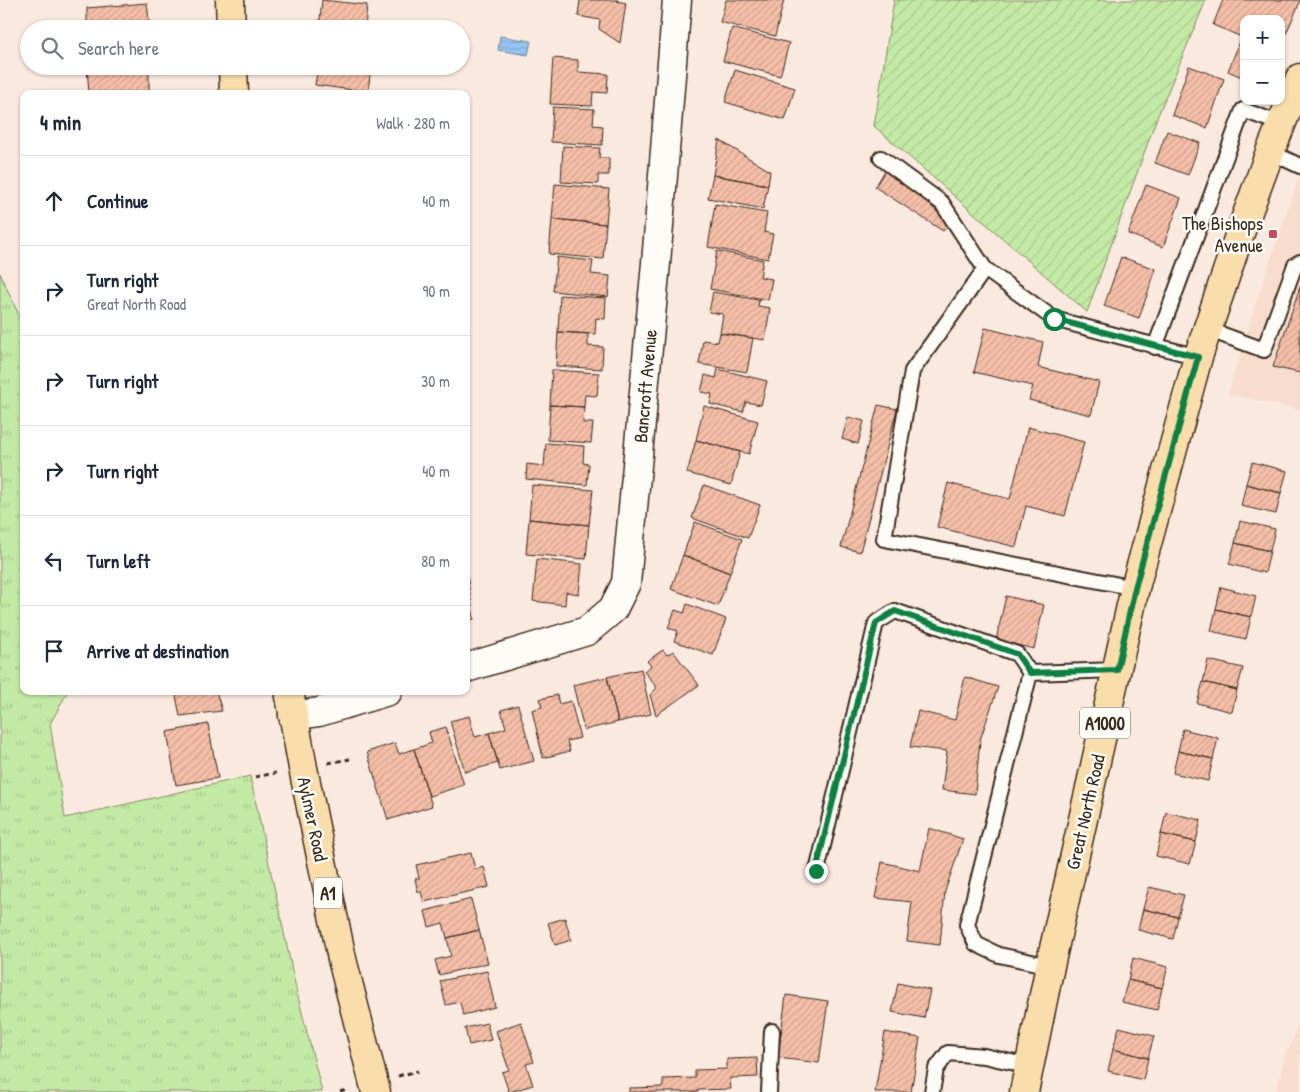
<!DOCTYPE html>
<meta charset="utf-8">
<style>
:root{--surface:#fff;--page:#f6f6f7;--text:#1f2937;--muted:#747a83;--line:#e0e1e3}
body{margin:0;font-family:"Patrick Hand",sans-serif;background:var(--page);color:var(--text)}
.controls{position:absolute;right:15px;top:15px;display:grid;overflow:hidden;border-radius:10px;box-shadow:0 1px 4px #0004}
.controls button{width:45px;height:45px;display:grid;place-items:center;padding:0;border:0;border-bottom:1px solid var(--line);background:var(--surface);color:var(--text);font:25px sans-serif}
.stop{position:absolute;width:15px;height:15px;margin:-11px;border:4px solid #0b8043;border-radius:50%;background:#fff}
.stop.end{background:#0b8043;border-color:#fff;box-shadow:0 1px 5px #0008}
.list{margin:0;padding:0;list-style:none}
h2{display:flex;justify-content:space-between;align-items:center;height:65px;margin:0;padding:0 20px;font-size:21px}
h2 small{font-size:16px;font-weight:400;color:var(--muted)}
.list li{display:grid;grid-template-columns:32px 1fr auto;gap:15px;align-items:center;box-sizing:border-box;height:90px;padding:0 20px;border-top:1px solid var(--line)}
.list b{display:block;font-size:19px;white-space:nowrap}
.list p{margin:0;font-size:16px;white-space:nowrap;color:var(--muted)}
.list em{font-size:16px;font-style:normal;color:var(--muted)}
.icon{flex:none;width:28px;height:28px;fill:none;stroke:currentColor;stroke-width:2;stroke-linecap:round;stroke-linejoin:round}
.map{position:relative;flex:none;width:1300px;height:1092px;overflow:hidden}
.search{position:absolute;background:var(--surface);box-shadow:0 1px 4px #0004;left:20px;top:20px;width:450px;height:55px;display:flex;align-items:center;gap:12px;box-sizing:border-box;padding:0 18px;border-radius:28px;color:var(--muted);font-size:19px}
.panel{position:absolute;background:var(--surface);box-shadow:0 1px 4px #0004;left:20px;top:90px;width:450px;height:605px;border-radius:10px}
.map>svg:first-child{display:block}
.built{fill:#f8dcce}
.grass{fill:url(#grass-tufts);stroke:#7f8a62}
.garden{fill:url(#garden-furrows);stroke:#7f8a62}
.water{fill:url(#water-rules);stroke:#71879d}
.building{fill:url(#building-hatch);stroke:#3b2a1e}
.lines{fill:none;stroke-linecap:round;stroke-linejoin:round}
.lane-casing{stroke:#3b2a1e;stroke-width:18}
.street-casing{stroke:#3b2a1e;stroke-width:31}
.primary-casing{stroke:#3b2a1e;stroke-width:31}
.highway-casing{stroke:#3b2a1e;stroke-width:31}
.path{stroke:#3b2a1e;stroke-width:3;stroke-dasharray:5 4;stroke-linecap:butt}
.lane{stroke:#fdfcf7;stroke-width:14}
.street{stroke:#fdfcf7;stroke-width:28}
.primary{stroke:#f9ddab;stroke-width:28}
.highway{stroke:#f9ddab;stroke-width:28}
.route{stroke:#0b8043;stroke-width:6}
.poi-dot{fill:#d1495b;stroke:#fdfcf7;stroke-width:2}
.labels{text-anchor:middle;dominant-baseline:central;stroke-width:5;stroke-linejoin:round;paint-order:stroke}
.shield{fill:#fdfcf7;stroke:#75695f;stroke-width:1}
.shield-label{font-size:18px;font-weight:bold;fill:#3b2a1e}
.poi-label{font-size:19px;fill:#3b2a1e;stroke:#fdfcf7;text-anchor:end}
.street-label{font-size:19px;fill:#3b2a1e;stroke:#fdfcf7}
</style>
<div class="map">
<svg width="1300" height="1092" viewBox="0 0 1300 1092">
<defs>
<pattern id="grass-tufts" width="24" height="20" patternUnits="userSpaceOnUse" patternTransform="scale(1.25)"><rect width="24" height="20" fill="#c3eaa5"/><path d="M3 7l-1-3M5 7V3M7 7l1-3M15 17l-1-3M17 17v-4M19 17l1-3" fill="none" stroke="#a8c98e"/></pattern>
<pattern id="garden-furrows" width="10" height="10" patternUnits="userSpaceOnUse" patternTransform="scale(1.25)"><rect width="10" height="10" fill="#c3eaa5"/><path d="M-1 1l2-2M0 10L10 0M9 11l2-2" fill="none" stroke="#a8c98e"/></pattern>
<pattern id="water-rules" width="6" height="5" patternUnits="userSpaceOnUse" patternTransform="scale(1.25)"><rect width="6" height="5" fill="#95c5f1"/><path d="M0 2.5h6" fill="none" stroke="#81a9ce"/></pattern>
<pattern id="building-hatch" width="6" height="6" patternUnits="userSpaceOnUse" patternTransform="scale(1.25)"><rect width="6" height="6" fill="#f4bea7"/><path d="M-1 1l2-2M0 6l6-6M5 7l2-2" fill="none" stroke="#d2a38f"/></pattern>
</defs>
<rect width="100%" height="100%" fill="#fae9df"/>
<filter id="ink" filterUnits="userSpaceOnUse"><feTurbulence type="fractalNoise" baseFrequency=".02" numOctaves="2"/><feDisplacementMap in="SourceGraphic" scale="10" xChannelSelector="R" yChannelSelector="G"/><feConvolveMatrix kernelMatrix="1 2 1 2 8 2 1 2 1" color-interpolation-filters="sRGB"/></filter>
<g filter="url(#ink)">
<path class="built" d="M1300,174V410L1228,394L1258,297Z
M1300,1016V1092H1276L1286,1053L1293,1041Z"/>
<path class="grass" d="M0,273L24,327V691H68L50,724L65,818L250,776L297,993L322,1092H0Z"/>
<path class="garden" d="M894,0H1206L1156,120L1087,312L874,126Z"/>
<path class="water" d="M500,36L531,41L528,55L498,50Z"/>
<path class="building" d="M322,0L367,5L365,29H319Z
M580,0H618L617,1L626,3L620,43L599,29L600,20L578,16Z
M726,0H784L775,36L720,22Z
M1223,0H1300V2L1281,45V19H1244V38L1213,25Z
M147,3L150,29H87V8Z
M732,28L789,43L780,76L723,61Z
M1241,39L1244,40V78L1228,71Z
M553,58L578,60V72L608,74L607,93L593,92L592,106L550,104Z
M149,66V94H89L87,67Z
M318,66H371L368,92L315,85Z
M1189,66L1224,79L1207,128L1172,115Z
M735,70L795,88L785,120L725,102Z
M553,107L594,109L593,125L603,126L602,145L551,142Z
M1167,131L1200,143L1188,175L1155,163Z
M719,140L770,171L768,185L713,175Z
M563,146L600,148L599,158H609V175H598V184L561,182Z
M886,169L909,185L950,224L943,231L875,187Z
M713,175L768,185L763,209L708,198Z
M555,184L609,189L606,224L552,219Z
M1146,185L1181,198L1163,247L1128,234Z
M715,204L767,213L764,232L773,234L768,259L708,247Z
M552,219L606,224L603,259L549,254Z
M717,251L763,260L760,277L772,279L768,300L710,289Z
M557,257L593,261L591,274L610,276L608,297L553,291Z
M1121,257L1156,269L1139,318L1104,306Z
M1300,287V373L1273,367Z
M713,292L759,300L758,306L770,308L765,340L720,333L723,314L709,312Z
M560,295L606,298L605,319L596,318L595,334L558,332Z
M985,328L1043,342L1038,367L1099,382L1091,415L1029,400L1033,386L974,372Z
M558,332L588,334V346L603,347L602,369L556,366Z
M720,333L753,338L747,372L699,364L703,340L718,342Z
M718,369L767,381L761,405L746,402L743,412L710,404L712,394L701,392L705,375L716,378Z
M552,370L599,373L597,396L585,395L584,407L550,405Z
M550,405L584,407L583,423H593L591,443L548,440Z
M878,405L897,409L860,552L841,547Z
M704,406L758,421L749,454L696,440Z
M848,417L864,421L858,444L842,439Z
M1028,427L1084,442L1065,516L1026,506L1016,547L937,527L948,483L1010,499Z
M696,440L740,452L731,485L687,473Z
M546,443L584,446L583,463L589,464L587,485L526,479L527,464L544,466Z
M1252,462L1287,471L1281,493L1246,484Z
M1246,484L1281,493L1276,514L1241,506Z
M532,485L593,490L589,525L529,519Z
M704,485L760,505L748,538L692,518Z
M529,519L589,525L586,559L526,554Z
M1240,521L1275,529L1270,551L1235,543Z
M695,522L742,539L730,573L683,555Z
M1235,543L1270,551L1265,573L1229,564Z
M683,555L730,573L718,606L671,589Z
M537,559L582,564L579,594L566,592L565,605L533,601Z
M466,569L474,619L466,621Z
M1221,587L1256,596L1251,617L1216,609Z
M1006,596L1044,605L1034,649L996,640Z
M687,604L726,619L713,655L674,641L678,631L668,628L675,610L684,613Z
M1216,609L1251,617L1246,639L1211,631Z
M663,650L667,655L673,651L699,685L656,715L650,695L657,688L644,671L651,666L647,661Z
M1208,660L1243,668L1237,690L1203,682Z
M641,669L651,714L618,722L607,677Z
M607,677L618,722L584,730L573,685Z
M965,677L998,687L980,740L975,794L942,790L947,751L910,747L918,711L955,720Z
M1203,682L1237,690L1232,712L1197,703Z
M175,691H216L222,711L180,716Z
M557,695L559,704L571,701L580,738L567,741L570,751L543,758L532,710L542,707L540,699Z
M518,705L534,761L500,770L489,733L506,728L501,710Z
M469,716L475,737L489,733L498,763L465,772L450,721Z
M208,724L218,778L176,785L167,732Z
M446,727L464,785L429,796L414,749L432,743L429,732Z
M1183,729L1218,738L1213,759L1178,751Z
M395,743L399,754L414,749L432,806L388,820L367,752Z
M1178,751L1213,759L1208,781L1173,773Z
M1166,812L1201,820L1196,842L1161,834Z
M929,828L963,839L945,891L940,945L907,941L912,902L875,898L882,862L920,871Z
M1161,834L1196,842L1190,864L1156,856Z
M471,853L475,869L484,867L489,887L424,902L421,892H418L415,879L419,878L416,865Z
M1149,887L1184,895L1178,917L1143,909Z
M471,899L479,930L447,938L443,923L429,927L425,911Z
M1143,909L1178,917L1173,939L1138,930Z
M565,918L571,940L555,945L548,923Z
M479,930L488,963L439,975L435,960L451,956L447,938Z
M1133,958L1168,967L1162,988L1128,980Z
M487,971L495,1007L463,1015L460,1002L446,1005L440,981Z
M1128,980L1162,988L1157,1010L1122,1002Z
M898,983L930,990L924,1018L892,1012Z
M786,995L828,1001L819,1063L778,1058Z
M521,1022L534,1062L526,1064L533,1085L509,1092L502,1072L509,1070L496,1031Z
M487,1023L491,1040L469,1045L465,1028Z
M1119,1027L1154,1036L1148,1058L1113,1049Z
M885,1032L920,1038L911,1092H875Z
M1113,1049L1148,1058L1143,1080L1108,1071Z
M757,1058L758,1077L730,1078L731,1089L698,1090V1092H629V1088L663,1087V1079L695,1078V1070L727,1069V1059Z"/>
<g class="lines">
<defs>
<path id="lane" d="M1270,152L1300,166
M881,158L942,203L985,269L1054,319L1198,357
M985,269L912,371L884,539L1135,588
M1207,329L1264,350L1295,265L1300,262
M1155,347L1243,110L1281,124
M817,871L876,623L895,611L1017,654L1030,673
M1050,966L999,955L976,944L967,925L1030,673L1117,670
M769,1092L772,1031
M932,1092L936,1069L948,1053L984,1056L1029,1066"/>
<path id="street" d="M466,668L587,631L613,609L626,583L656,263L677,0
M293,716L319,712L388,691"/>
<path id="primary" d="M1024,1092L1050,966L1135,588L1198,357L1239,236L1270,152L1300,78"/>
<path id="highway" d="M230,0L231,29
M233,66L234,94
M289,691L303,768L342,959L376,1092"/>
</defs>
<use href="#lane" class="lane-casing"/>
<use href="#street" class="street-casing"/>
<use href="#primary" class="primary-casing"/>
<use href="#highway" class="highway-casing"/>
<path class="path" d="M328,763L350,759
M255,777L276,773
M398,1076L418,1071
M340,1092L346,1090"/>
<use href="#lane" class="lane"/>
<use href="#street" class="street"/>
<use href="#primary" class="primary"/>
<use href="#highway" class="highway"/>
</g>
</g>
<g class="lines" filter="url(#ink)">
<path class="route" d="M816,871L876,623L895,611L1017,654L1030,673L1117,670L1135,588L1198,357L1054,319"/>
</g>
<rect class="poi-dot" x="1268" y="229" width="10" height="10" rx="2.5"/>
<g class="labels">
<g class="shield">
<rect x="1080" y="707.5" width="50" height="31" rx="4"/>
<rect x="314" y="877.5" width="28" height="31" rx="4"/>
</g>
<g class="shield-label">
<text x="1105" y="723">A1000</text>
<text x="328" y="893">A1</text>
</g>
<g class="poi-label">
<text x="1263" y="223">The Bishops<tspan x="1263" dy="22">Avenue</tspan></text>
</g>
<g class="street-label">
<text transform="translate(645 386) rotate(-85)">Bancroft Avenue</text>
<text transform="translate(1085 812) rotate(-77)">Great North Road</text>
<text transform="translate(313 819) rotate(78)">Aylmer Road</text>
</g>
</g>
</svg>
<div class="controls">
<button>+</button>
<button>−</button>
</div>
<div class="stop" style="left:1054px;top:319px"></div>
<div class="stop end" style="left:816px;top:871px"></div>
<div class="search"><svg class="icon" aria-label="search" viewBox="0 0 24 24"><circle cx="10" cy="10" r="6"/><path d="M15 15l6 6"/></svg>Search here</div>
<section class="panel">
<h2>4 min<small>Walk · 280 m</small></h2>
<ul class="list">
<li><svg class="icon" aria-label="ahead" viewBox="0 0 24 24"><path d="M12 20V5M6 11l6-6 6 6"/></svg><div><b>Continue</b></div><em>40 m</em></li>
<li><svg class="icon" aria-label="right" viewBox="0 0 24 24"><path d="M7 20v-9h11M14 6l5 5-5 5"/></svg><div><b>Turn right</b><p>Great North Road</p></div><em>90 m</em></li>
<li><svg class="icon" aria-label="right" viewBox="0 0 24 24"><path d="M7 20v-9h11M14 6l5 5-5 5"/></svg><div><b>Turn right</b></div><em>30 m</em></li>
<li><svg class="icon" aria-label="right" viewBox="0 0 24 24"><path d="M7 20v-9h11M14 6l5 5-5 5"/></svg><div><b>Turn right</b></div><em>40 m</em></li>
<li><svg class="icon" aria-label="left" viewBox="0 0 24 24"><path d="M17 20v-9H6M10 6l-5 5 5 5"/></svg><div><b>Turn left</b></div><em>80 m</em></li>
<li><svg class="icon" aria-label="arrive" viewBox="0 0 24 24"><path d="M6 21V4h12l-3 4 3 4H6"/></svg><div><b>Arrive at destination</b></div></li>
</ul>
</section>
</div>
